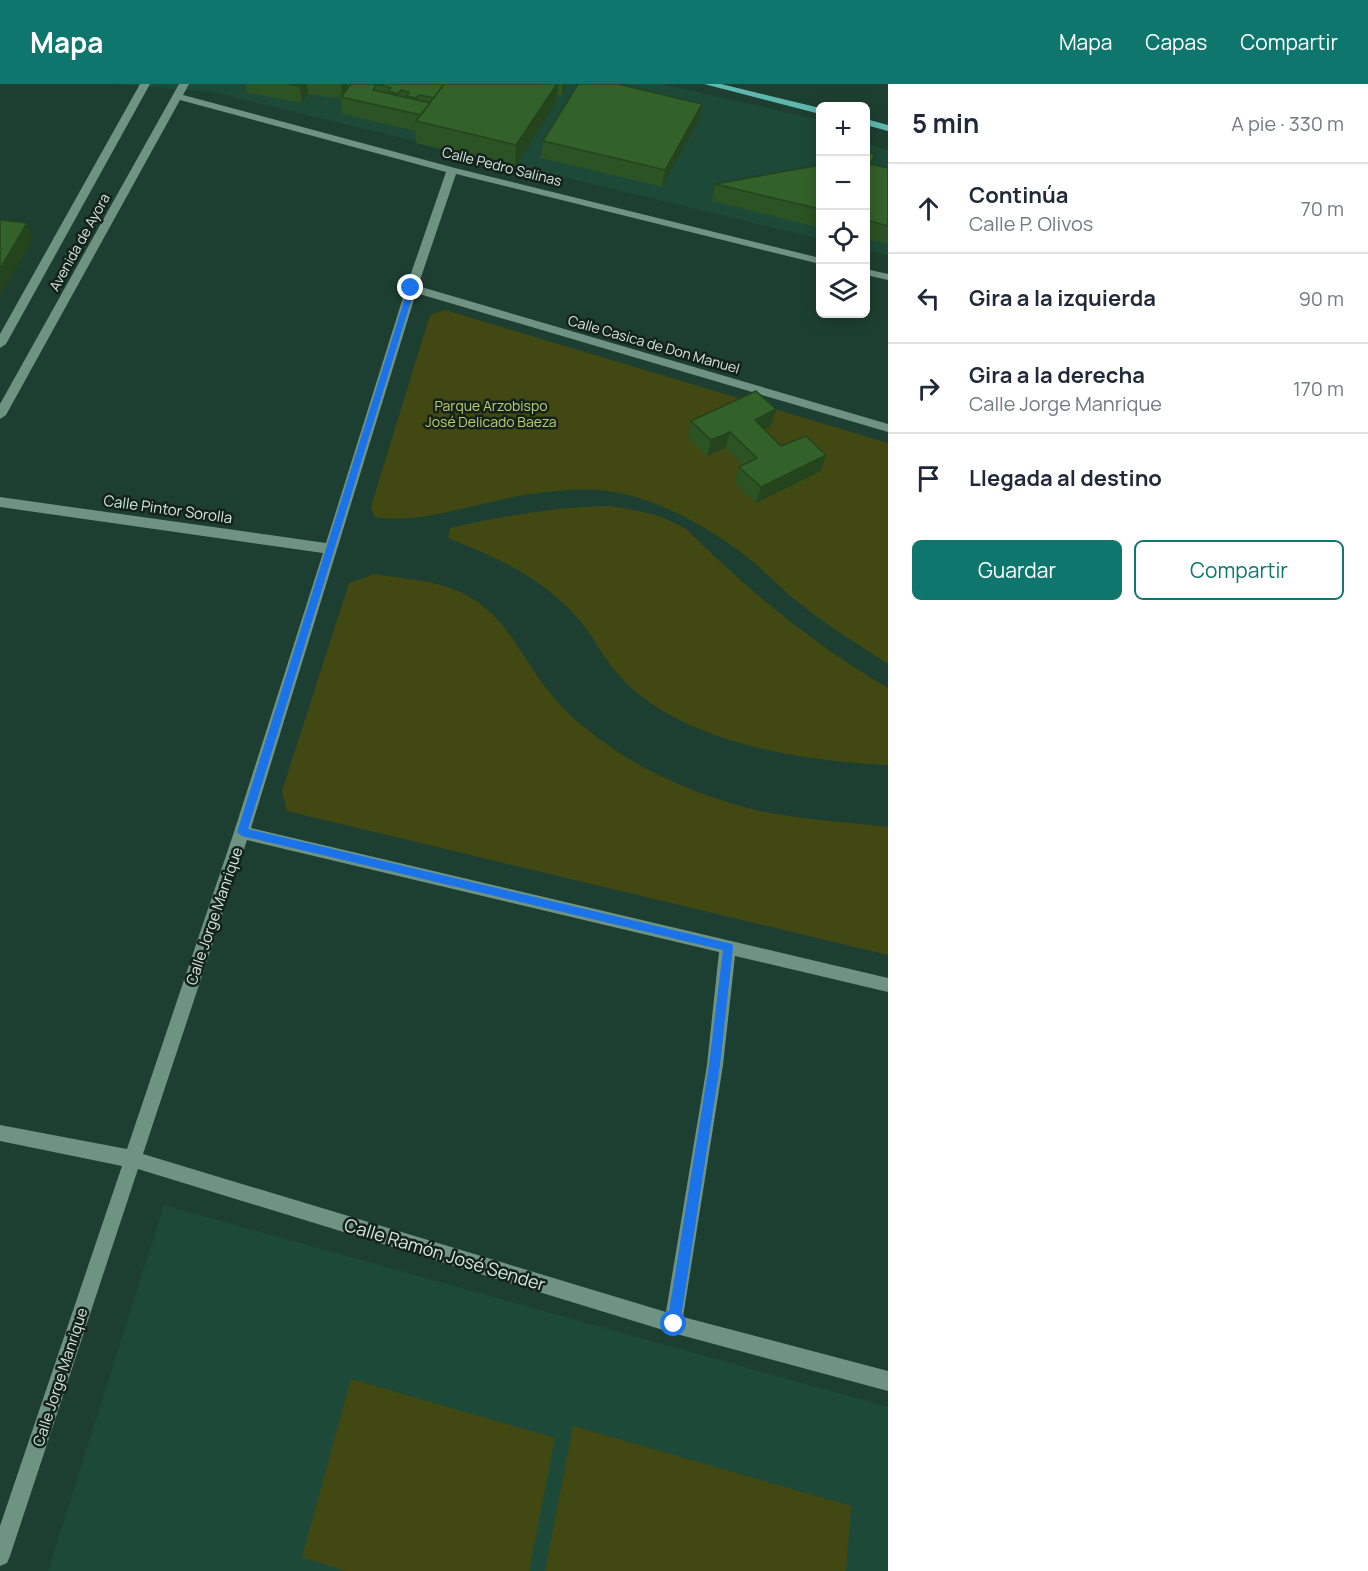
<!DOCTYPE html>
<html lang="es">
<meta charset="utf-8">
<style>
:root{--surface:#fff;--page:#f6f6f7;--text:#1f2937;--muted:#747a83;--line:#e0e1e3;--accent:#0f766e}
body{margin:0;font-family:Manrope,sans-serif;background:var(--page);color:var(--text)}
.controls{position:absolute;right:18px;top:18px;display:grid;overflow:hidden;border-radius:9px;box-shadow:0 3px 15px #0003}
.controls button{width:54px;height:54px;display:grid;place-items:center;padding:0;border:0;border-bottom:2px solid var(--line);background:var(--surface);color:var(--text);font:30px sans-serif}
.stop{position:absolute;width:18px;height:18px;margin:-14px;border:4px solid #1a73e8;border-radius:50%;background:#fff}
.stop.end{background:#1a73e8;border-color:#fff;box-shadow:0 2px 6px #0008}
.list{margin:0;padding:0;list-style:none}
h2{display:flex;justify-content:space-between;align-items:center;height:78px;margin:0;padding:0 24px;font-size:26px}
h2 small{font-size:20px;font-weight:400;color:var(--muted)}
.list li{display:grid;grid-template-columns:39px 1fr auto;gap:18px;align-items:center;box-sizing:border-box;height:90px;padding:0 24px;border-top:2px solid var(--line)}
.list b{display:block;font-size:22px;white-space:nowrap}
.list p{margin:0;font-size:20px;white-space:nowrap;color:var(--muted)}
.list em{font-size:20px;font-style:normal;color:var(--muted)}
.actions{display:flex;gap:12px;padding:18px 24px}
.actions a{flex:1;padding:14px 0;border:2px solid var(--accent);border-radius:9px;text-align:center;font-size:21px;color:var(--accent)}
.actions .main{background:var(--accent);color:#fff}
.icon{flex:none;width:33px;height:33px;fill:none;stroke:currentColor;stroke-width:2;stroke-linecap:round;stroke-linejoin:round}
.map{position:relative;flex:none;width:888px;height:1487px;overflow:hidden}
header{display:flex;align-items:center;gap:36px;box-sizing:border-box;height:84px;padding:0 30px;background:var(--accent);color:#fff}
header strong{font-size:28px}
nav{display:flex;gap:33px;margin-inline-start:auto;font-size:21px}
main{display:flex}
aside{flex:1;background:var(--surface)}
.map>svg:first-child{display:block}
.built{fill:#1d4938}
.green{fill:#424812}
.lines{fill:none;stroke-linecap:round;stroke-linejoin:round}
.minor{fill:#6f9383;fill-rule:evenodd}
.major{fill:#5fb8ae;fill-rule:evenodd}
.wall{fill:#2b5323}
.shaded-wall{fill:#23441d}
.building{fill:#326129;stroke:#23441d;stroke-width:1.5}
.route{fill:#1a73e8}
.labels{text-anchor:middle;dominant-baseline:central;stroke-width:5;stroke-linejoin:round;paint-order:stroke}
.far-street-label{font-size:14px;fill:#d5e8de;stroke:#13221c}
.far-park-label{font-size:14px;fill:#c0ce66;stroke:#13221c}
.street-label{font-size:15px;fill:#d5e8de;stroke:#13221c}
.near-street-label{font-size:18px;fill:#d5e8de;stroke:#13221c}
</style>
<header>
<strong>Mapa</strong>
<nav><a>Mapa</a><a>Capas</a><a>Compartir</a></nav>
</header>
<main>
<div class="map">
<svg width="888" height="1487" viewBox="0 0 888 1487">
<rect width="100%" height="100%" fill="#1d3f31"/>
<path class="built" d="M112,0H662L820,36V155L212,8Z
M866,60L888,66V171L866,166Z
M164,1121L888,1323V1487H48Z"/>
<path class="green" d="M445,226L888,359V580C858,560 826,541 798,518C780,504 765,487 747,473C696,434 633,400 568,406C540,408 514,412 487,419C449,427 414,439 375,433L371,426L372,419L430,231Z
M608,422C636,426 663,430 687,446C748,506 814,561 888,604V681C803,677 687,660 624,597C607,580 596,557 581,538C543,494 501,475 448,454L450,444C503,432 554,423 608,422Z
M374,490C403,495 439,496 466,511C508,533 523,577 551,610C565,628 583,643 601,656C643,688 698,711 748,724C790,735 845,738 888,743V871L287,727L282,707L349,499Z
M351,1295L555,1354L529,1487H345L302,1473Z
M573,1342L851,1422L846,1487H545Z"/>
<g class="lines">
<path class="minor" d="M140,0H150L6,260L0,264V250Z
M179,0H189L183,11L455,84L820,174V180L456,90L418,202L888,340V348L416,209L251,744L888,894V908L735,872L723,981L683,1233L888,1287V1307L673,1249L138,1085L10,1472L7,1479L0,1482V1442L122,1082L0,1057V1041L127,1065L234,748L323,469L0,423V413L326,459L406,204L446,88L180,16L6,331L0,335V320ZM247,756L719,868L707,981L666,1228L143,1070Z
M866,185L888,190V196L866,191Z"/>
<path class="major" d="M704,0H721L820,24V30Z
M866,35L888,41V47L866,41Z"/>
</g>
<path class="wall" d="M245,0H566V4L562,13L557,11L556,19L515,83L416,59V47L342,30L341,15L308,10L302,19L247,9Z
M699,37L662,103L541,74L543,57Z
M866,68L875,70L871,81L888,84V160L866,155Z
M820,81V144L712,117L715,100Z
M776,325L771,342L764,345L781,362L826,371L821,387L756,419L735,399L739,383L743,381L726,364L707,372L688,354L691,337Z"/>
<path class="shaded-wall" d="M302,0H307L308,10L302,19L300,2Z
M341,0H351H347V7L342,13Z
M557,0H558L556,19L515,83L516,61Z
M563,0H566V4L562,13Z
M702,20L699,37L662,103L665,86Z
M27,139L33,156L0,212V185Z
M776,325L771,342L750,352L755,336Z
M730,348L726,364L707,372L711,356Z
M826,371L821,387L756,419L761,403Z"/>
<path class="building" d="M288,0H302L300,2Z
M351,0H444L434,14L419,11L416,14L407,12L409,8L401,6L398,10L388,7L391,4L377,0L373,6L430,19L421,31L341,13Z
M444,0H557L516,61L416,37Z
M578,0H618L702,20L665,86L543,57Z
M866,68L875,70L871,79L866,78Z
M866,79L888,84V142L866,136Z
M820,81V125L715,100Z
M0,136L27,139L0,185Z
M756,307L776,325L755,336L781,362L806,352L826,371L761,403L739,383L757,374L730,348L711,356L691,337Z"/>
<path class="route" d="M411,202L415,204L248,745L732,860L733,863L720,981L680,1240L674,1246L667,1240L709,981L723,866L242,752L237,748L408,204Z"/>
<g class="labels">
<g class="far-street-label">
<text transform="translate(502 82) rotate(14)">Calle Pedro Salinas</text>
<text transform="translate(79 158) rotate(-61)">Avenida de Ayora</text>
<text transform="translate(654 260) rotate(16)">Calle Casica de Don Manuel</text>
</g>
<g class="far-park-label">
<text x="491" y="321">Parque Arzobispo<tspan x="491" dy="16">José Delicado Baeza</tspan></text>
</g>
<g class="street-label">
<text transform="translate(168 425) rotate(8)">Calle Pintor Sorolla</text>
<text transform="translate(214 832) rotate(-71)">Calle Jorge Manrique</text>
<text transform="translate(60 1293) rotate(-72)">Calle Jorge Manrique</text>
</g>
<g class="near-street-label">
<text transform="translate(445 1170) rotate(17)">Calle Ramón José Sender</text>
</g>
</g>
</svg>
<div class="controls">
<button>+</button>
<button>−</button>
<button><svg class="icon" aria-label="locate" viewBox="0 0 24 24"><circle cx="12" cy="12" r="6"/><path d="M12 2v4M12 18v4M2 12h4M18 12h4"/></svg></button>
<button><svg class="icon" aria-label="layers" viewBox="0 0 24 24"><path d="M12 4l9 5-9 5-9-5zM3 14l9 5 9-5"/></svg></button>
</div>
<div class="stop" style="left:674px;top:1240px"></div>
<div class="stop end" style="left:411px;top:204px"></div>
</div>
<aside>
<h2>5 min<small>A pie · 330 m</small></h2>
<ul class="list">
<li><svg class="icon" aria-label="ahead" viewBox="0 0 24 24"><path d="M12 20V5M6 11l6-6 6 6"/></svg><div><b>Continúa</b><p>Calle P. Olivos</p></div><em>70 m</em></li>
<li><svg class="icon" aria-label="left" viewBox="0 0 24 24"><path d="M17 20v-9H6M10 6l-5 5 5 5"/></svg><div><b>Gira a la izquierda</b></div><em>90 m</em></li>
<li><svg class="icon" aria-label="right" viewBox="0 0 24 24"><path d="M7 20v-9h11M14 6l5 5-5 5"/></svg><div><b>Gira a la derecha</b><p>Calle Jorge Manrique</p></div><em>170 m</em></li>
<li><svg class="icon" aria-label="arrive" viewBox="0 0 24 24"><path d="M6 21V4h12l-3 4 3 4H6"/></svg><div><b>Llegada al destino</b></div></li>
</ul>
<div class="actions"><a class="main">Guardar</a><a>Compartir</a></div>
</aside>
</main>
